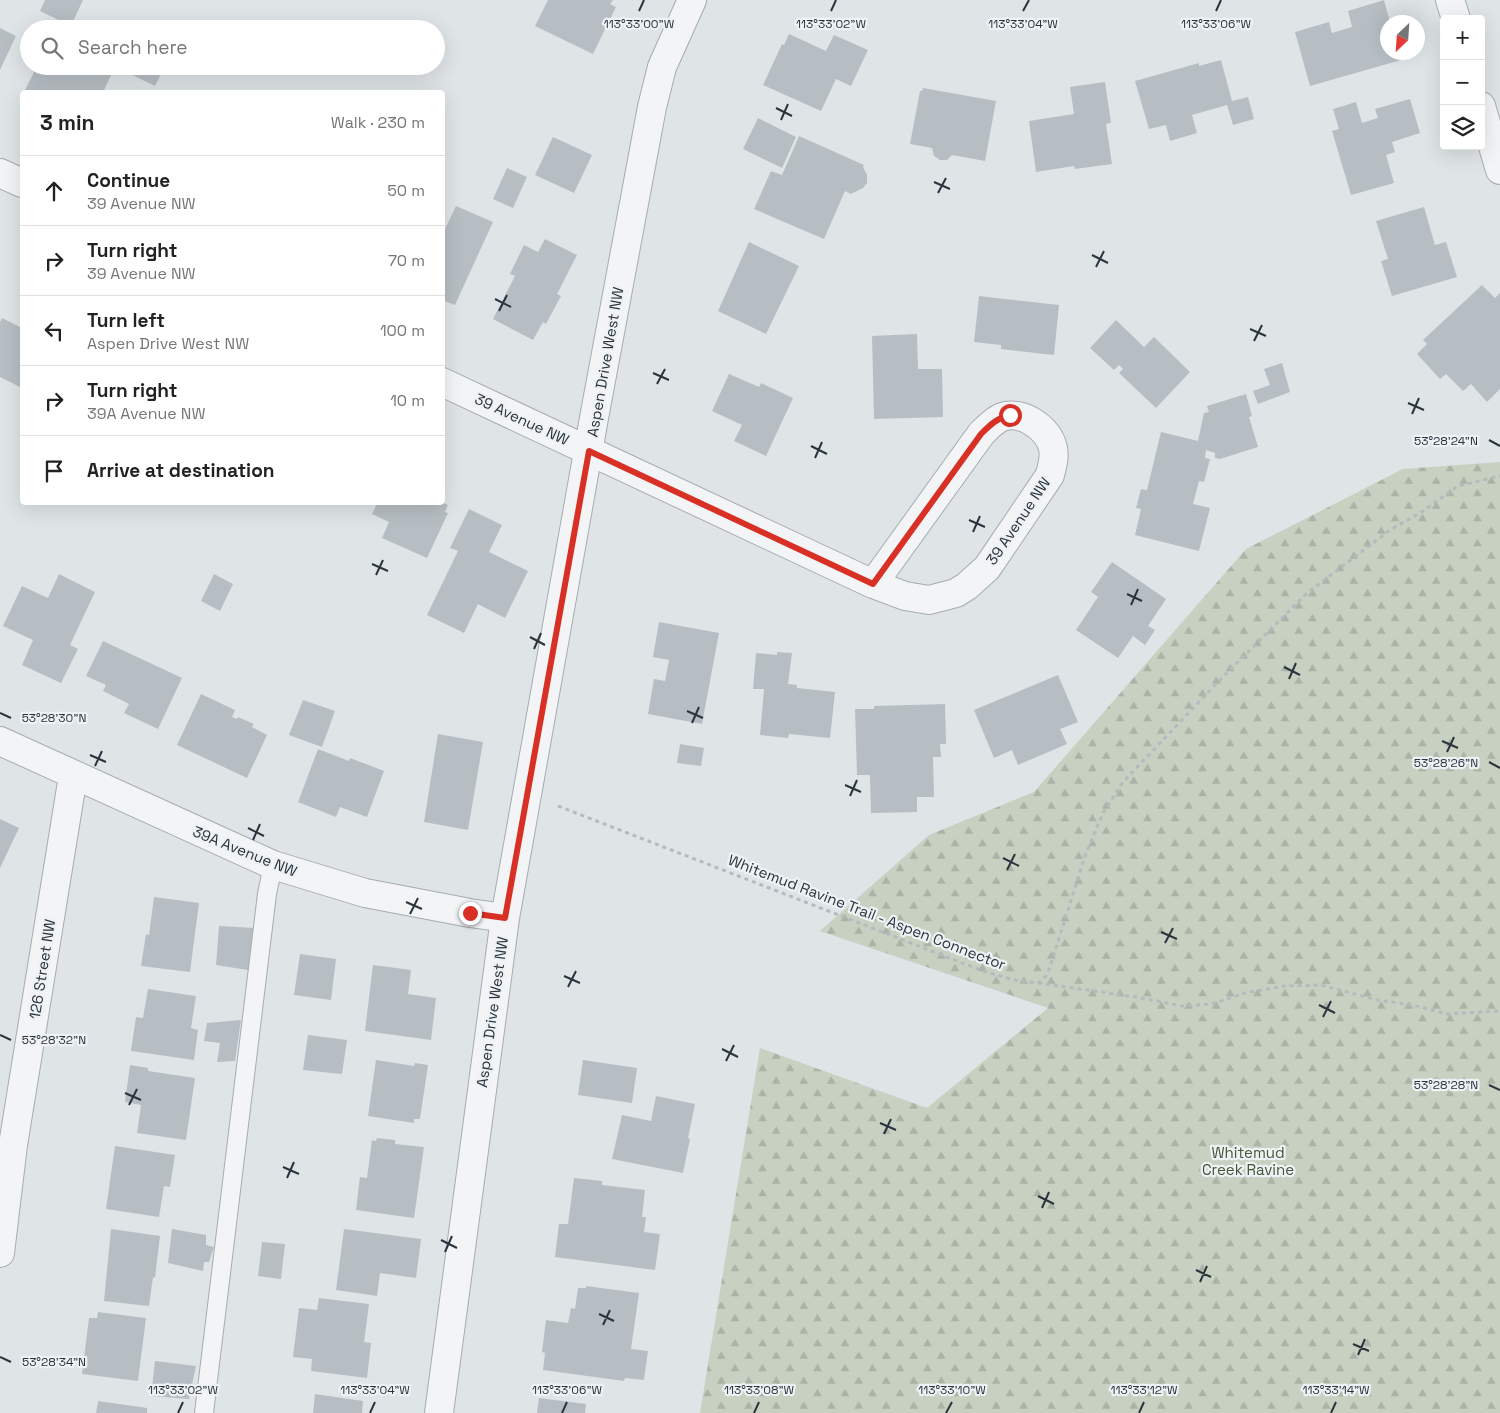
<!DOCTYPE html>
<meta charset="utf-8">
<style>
:root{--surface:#fff;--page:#f2f2f2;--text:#222;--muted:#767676;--line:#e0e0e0}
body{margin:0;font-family:"Space Grotesk",sans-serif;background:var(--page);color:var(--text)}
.controls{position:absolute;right:15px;top:15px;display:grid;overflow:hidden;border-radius:5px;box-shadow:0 5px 20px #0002}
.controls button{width:45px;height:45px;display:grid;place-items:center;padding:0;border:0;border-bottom:1px solid var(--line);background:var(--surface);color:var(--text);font:25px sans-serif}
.compass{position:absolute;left:1380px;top:15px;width:45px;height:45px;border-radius:50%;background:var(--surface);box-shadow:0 5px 20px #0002;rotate:205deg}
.stop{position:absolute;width:15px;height:15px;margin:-11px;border:4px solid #d93025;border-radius:50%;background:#fff}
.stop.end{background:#d93025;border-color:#fff;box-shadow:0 1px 5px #0008}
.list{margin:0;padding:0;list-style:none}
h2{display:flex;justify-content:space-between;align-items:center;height:65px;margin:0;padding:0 20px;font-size:21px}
h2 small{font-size:16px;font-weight:400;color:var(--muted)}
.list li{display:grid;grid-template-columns:32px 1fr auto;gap:15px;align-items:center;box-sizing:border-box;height:70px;padding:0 20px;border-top:1px solid var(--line)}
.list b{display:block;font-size:19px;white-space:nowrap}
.list p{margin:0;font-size:16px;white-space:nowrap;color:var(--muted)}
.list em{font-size:16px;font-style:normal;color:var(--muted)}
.icon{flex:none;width:28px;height:28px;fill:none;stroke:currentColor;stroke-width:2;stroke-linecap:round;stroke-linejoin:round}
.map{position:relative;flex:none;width:1500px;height:1413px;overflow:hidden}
.search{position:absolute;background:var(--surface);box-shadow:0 5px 20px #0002;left:20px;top:20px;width:425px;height:55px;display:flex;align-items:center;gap:12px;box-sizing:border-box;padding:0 18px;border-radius:28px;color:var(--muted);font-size:19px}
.panel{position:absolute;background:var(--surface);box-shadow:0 5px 20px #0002;left:20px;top:90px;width:425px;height:415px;border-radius:5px}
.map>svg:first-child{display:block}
.forest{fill:url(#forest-firs)}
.building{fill:#b7bec3}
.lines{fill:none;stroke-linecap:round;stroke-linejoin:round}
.lane-casing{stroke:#a5acb1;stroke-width:20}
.street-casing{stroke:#a5acb1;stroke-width:30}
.path{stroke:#b6babe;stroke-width:3;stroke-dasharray:4 4;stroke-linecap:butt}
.lane{stroke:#f2f4f6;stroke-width:18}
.street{stroke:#f2f4f6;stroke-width:28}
.route{stroke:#d93025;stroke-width:6}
.ticks{fill:none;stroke:#2a343d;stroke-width:2}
.labels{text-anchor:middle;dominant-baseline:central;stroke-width:4.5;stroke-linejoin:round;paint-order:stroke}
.street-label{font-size:15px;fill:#2a343d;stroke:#eff2f5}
.park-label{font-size:15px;fill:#435738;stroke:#eff2f5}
.ticks-label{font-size:12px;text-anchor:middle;fill:#2a343d;stroke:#eff2f5;stroke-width:4.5;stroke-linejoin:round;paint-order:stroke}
</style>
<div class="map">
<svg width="1500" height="1413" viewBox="0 0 1500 1413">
<defs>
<pattern id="forest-firs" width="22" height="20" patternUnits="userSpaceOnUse" patternTransform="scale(1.25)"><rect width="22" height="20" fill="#c7d0c1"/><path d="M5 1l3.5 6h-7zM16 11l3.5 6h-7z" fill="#abb3a7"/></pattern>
</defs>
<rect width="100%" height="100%" fill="#dfe4e7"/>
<path class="forest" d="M1500,462V1413H700L760,1048L927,1108L1048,1008L820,931L929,835L1034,792L1246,549L1403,469Z"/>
<path class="building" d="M45,0H83L71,26L40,11Z
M548,0H613L610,4L616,7L593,54L535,26Z
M1384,0L1390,22H1388V52H1399L1401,60L1310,86L1295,32L1329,22L1332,33L1352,27L1348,11Z
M0,28L16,36L0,70Z
M789,34L826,51L834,35L868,50L851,86L836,79L821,111L763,85L782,44L784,45Z
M1221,60L1232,101L1248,97L1254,119L1233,125L1227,105L1192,115L1197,133L1170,141L1166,125L1149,129L1135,81L1199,63V66Z
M37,66H114L115,67L103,92H24Z
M124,66H165L155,86L122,70Z
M1105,82L1111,123L1106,124L1112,164L1075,169L1074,166L1036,172L1029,121L1074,114L1070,87Z
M923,88L996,101L985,161L952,155L947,160H940L934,156L932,148L910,144L920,91H922Z
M1410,99L1420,133L1392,142L1395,152L1386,155L1394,183L1351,195L1332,131L1339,129L1333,109L1356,102L1362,123L1378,118L1375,109Z
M758,118L796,137L782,168L743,149Z
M799,136L864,165L863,167L867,175V183L863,188L851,194L845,191L824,239L754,209L771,171L782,175Z
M553,137L592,155L574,193L535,175Z
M507,168L527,177L513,208L493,199Z
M456,206L493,222L455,305L442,300V228L445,229Z
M1424,207L1435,245L1446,242L1457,277L1392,296L1381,261L1388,259L1376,221Z
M545,239L577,255L557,294L561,296L546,324L543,322L533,340L493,319L515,276L510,274L524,245L538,252Z
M749,242L799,266L766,334L718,311Z
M1482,285L1495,298L1500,293V389L1487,402L1471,384L1463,391L1446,374L1440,379L1417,354L1427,344L1423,340Z
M979,296L1059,305L1054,355L1001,349V345L974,342Z
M2,318L22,328V388L0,377V322Z
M1116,320L1144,347L1154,337L1190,372L1156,408L1119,373L1123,369L1119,365L1114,370L1090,348Z
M917,334L918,369H942L943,417L874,419L872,336Z
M1282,363L1290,392L1258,404L1253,391L1270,385L1264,369Z
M729,374L759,387L761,383L793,398L766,456L734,441L742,425L712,411Z
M1246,394L1252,416L1249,417L1258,447L1220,459L1215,458V453L1206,450L1205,458L1210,459L1204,482L1199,481L1193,504L1210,508L1199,551L1135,535L1141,509L1136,508L1141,489L1147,490L1161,432L1198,441L1204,413L1209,412L1207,406Z
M378,502H442L448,505L445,512L448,513L427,558L382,538L389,522L372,514Z
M469,509L502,525L489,552L528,571L505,618L478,604L464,633L427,615L458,551L450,548Z
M1112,562L1166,599L1148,626L1155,630L1145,645L1133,636L1118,658L1076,630L1098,597L1091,592Z
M59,574L95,592L70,645L78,649L61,683L22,665L33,640L3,626L22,586L48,598Z
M214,574L233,584L220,611L201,601Z
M659,622L719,633L702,724L648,714L654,679L665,681L669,660L653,657Z
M103,641L182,678L158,729L124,713L129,704L103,691L106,685L86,676Z
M777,652L792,653L788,684L797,685V688L835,692L830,738L789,734L788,738L760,735L764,689H753L756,653L777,655Z
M1058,675L1078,722L1060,729L1067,744L1018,765L1012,750L994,758L974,710Z
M201,694L235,710L232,717L237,719L238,717L254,724L252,727L267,735L247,778L177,745Z
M303,700L335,711L322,747L289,735Z
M945,704L946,744H940L941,757H933L934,797H917V812L871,813L870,775H857L855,709H874V706Z
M438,734L483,742L468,830L424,822Z
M680,744L704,748L701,766L677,763Z
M318,749L349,761L350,758L384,771L367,817L340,807L336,817L298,802Z
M0,819L19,828L0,868Z
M154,897L199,903L190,972L141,966L146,934L149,935Z
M219,926L254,928L248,970L216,965Z
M300,954L336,959L331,1000L294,995Z
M373,965L411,970L408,994L436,998L431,1040L365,1031Z
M148,989L196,996L191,1028L198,1030L194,1060L131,1051L136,1017L143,1018Z
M241,1020L235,1061L217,1062L220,1043L204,1041L207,1023Z
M308,1035L347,1040L342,1074L303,1070Z
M376,1060L414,1066L415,1063L428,1065L420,1119H414V1123L368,1116Z
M583,1060L637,1068L632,1103L578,1095Z
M130,1065L148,1068V1071L195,1078L186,1140L137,1133L141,1105L125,1102Z
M656,1096L695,1104L688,1138L690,1139L683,1173L612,1159L622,1115L651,1121Z
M377,1138L395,1140V1144L424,1147L414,1218L356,1210L360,1177L367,1178L372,1140L376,1141Z
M115,1146L175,1155L170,1187L164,1186L159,1217L106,1209Z
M574,1178L602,1181V1185L645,1190L642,1217H646L644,1232L660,1234L655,1270L555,1257L559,1224H568Z
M111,1229L160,1236L155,1278L153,1277L149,1306L104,1301Z
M172,1229L206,1235V1245L214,1247L209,1262H204L203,1271L168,1263Z
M344,1229L421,1239L416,1278L380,1273L377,1296L336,1290Z
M262,1242L285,1244L281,1279L258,1276Z
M586,1286L639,1293L631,1349L648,1351L644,1380L625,1378L624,1381L543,1370L545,1353L542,1352L546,1320L568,1323L571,1308L575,1309L578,1288H586Z
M319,1298L369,1304L364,1342L371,1343L367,1378L311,1371L312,1359L293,1357L299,1308L317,1310Z
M98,1312L146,1318L138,1381L82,1374L89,1318H97Z
M155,1361L196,1366L189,1399L151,1396Z
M315,1394L363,1401L362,1413H313Z
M539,1398L586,1404L585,1413H537Z
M98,1401L147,1408V1413H96Z"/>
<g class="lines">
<defs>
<path id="lane" d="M204,1413L267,894L273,865"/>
<path id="street" d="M1450,0L1456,19
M1481,106L1500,170
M0,173L22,183
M442,382L873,584L981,434C987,428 994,420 1002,417C1022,410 1048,428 1053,448C1055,458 1052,466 1050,475L987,568L967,586L956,593L929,600L905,596L873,584
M0,741L273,865L365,893L470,913L505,918
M0,1253L13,1145L73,776
M439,1413L505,918L594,418L652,107L662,67L692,0"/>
</defs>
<use href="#lane" class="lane-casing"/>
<use href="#street" class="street-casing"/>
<path class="path" d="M558,806L983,971L1014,980L1038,983L1046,976L1050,967L1085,856L1103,813L1123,782L1216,684L1306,594L1390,530L1423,511L1458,486L1500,476
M1038,983L1136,997L1182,1006L1212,1004L1245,993L1285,986L1321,985L1377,1000L1413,1005L1447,1014L1500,1011"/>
<use href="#lane" class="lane"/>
<use href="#street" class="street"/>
</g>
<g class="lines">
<path class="route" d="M470,913L505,918L589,451L873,584L981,434C990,425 997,418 1010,415"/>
</g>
<path class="ticks" d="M639,11L644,0M831,11L836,0M1023,11L1029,0M1216,11L1221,0M776,108L792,116M781,120L788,104M934,182L950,189M938,193L946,178M1092,255L1108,263M1096,267L1104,251M495,299L511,307M499,311L507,295M1250,329L1266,336M1254,341L1262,325M653,373L669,380M657,384L665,369M1408,403L1424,410M1412,414L1419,398M1489,440L1500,446M811,446L827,454M815,458L822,442M969,520L985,527M973,532L980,516M372,564L388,571M376,575L383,560M1127,594L1142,601M1131,605L1138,589M530,637L545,645M534,649L541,633M1284,667L1300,675M1289,679L1296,663M687,711L703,718M0,713L11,718M692,723L699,707M1442,741L1458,748M1447,752L1454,737M90,755L106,762M1489,762L1500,768M95,766L102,751M845,785L861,792M850,796L857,780M248,828L264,836M253,840L260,824M1003,858L1019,866M1007,870L1015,854M406,902L422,909M410,914L418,898M1161,932L1177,939M1165,943L1173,928M564,976L580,983M568,987L576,971M1319,1005L1335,1013M1323,1017L1331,1001M0,1035L11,1040M722,1049L738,1057M726,1061L734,1045M1489,1085L1500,1090M125,1093L141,1100M129,1105L137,1089M880,1123L896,1130M884,1134L891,1119M283,1167L299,1174M287,1178L294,1162M1038,1196L1054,1204M1042,1208L1049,1192M441,1240L457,1248M445,1252L452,1236M1196,1270L1211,1277M1200,1282L1207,1266M599,1314L614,1321M603,1325L610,1310M1353,1344L1369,1351M1358,1355L1365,1339M0,1357L11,1362M178,1413L183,1402M370,1413L375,1402M562,1413L567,1402M754,1413L759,1402M946,1413L952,1402M1139,1413L1144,1402M1331,1413L1336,1402"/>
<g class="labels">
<g class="street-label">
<text transform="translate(605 362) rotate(-80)">Aspen Drive West NW</text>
<text transform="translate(522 419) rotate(25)">39 Avenue NW</text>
<text transform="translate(1018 521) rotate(-56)">39 Avenue NW</text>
<text transform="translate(245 851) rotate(22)">39A Avenue NW</text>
<text transform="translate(867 912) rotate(21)">Whitemud Ravine Trail - Aspen Connector</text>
<text transform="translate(42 969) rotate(-81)">126 Street NW</text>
<text transform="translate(492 1012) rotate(-82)">Aspen Drive West NW</text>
</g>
<g class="park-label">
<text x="1248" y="1152">Whitemud<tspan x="1248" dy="17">Creek Ravine</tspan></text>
</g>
</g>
<g class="ticks-label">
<text x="639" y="28">113°33'00"W</text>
<text x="831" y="28">113°33'02"W</text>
<text x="1023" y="28">113°33'04"W</text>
<text x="1216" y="28">113°33'06"W</text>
<text x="1446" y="445">53°28'24"N</text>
<text x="54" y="722">53°28'30"N</text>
<text x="1446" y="767">53°28'26"N</text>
<text x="54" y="1044">53°28'32"N</text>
<text x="1446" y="1089">53°28'28"N</text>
<text x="54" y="1366">53°28'34"N</text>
<text x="183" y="1394">113°33'02"W</text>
<text x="375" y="1394">113°33'04"W</text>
<text x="567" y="1394">113°33'06"W</text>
<text x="759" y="1394">113°33'08"W</text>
<text x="952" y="1394">113°33'10"W</text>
<text x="1144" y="1394">113°33'12"W</text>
<text x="1336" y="1394">113°33'14"W</text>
</g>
</svg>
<div class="controls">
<button>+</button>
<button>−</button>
<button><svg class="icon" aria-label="layers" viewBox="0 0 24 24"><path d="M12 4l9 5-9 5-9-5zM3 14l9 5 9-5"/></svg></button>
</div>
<svg class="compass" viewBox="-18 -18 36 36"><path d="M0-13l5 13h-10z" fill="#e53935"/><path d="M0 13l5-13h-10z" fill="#767676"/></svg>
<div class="stop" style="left:1010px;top:415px"></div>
<div class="stop end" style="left:470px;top:913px"></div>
<div class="search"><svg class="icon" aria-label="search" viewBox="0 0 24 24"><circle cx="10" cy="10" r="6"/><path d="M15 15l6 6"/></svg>Search here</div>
<section class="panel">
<h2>3 min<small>Walk · 230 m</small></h2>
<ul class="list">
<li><svg class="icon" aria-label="ahead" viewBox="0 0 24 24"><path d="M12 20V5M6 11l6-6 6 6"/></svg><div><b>Continue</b><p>39 Avenue NW</p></div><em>50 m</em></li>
<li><svg class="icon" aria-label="right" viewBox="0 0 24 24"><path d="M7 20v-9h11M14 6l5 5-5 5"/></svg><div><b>Turn right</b><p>39 Avenue NW</p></div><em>70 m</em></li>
<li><svg class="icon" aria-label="left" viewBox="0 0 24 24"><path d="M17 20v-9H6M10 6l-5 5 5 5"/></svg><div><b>Turn left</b><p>Aspen Drive West NW</p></div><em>100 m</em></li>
<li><svg class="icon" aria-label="right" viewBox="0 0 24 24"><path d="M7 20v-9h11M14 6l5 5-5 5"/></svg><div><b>Turn right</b><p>39A Avenue NW</p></div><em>10 m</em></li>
<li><svg class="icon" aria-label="arrive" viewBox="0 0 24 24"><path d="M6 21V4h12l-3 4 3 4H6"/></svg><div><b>Arrive at destination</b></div></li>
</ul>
</section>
</div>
